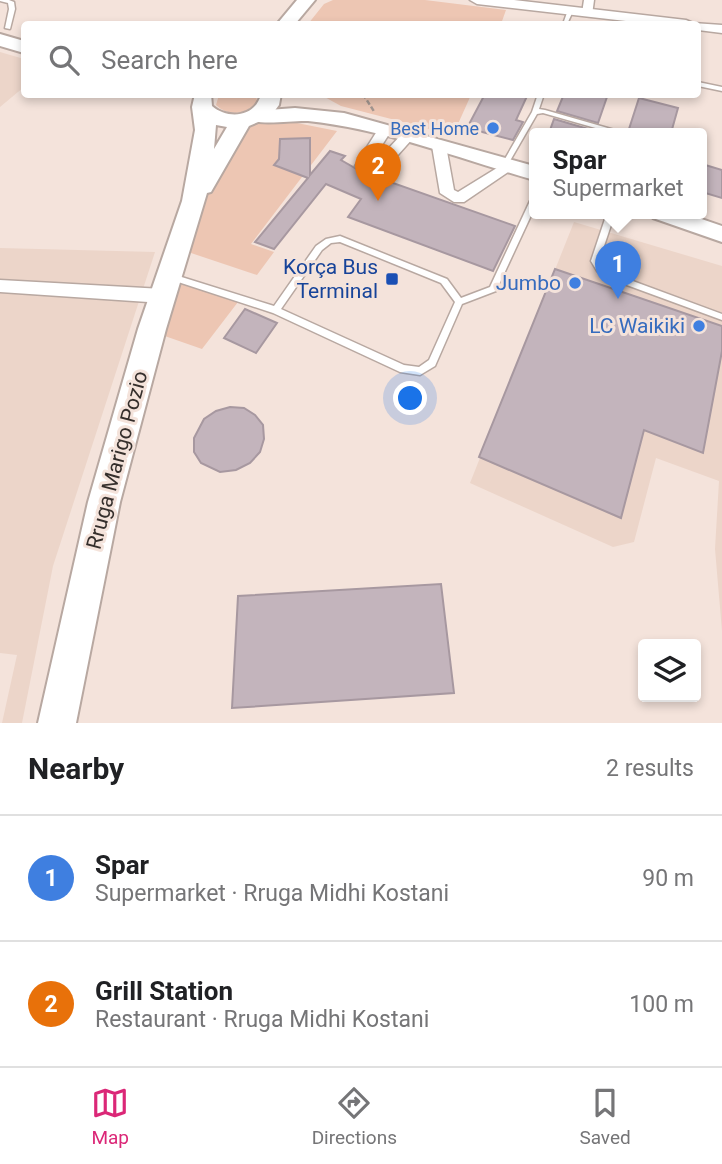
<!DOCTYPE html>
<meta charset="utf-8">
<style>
:root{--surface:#fff;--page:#f2f2f2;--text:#202124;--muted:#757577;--line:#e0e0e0;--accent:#db2777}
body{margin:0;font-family:Roboto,sans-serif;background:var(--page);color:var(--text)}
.controls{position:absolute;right:21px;bottom:21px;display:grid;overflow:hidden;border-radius:7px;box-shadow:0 4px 10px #0003}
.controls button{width:63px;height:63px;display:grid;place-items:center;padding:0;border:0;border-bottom:2px solid var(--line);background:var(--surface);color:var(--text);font:35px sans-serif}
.you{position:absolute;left:411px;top:399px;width:24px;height:24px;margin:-18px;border:5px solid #fff;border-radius:50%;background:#1a73e8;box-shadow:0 0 0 10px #1a73e833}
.badge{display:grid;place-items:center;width:46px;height:46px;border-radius:50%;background:var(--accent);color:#fff;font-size:23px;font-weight:700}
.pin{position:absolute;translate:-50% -58px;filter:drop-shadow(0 2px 4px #0008)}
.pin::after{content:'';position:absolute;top:37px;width:24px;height:21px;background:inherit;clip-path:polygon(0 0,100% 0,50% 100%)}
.popup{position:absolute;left:529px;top:128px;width:178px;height:91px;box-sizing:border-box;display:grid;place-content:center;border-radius:7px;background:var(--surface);filter:drop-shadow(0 2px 5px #0005);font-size:23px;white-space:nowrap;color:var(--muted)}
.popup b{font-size:26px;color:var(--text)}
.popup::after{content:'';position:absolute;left:50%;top:100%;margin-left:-14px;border:14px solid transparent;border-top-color:var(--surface)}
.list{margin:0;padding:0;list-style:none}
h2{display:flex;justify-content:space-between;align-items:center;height:91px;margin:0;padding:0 28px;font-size:30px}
h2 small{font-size:23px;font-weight:400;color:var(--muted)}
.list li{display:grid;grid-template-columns:46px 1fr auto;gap:21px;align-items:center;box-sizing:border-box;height:126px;padding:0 28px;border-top:2px solid var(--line)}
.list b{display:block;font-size:26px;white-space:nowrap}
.list p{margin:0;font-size:23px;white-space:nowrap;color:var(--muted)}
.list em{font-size:23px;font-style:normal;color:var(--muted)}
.icon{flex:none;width:38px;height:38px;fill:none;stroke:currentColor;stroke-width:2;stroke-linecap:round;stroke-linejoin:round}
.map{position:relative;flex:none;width:722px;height:723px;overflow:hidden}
.search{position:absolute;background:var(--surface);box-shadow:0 4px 10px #0003;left:21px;right:21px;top:21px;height:77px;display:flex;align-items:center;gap:18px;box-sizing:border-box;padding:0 24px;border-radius:7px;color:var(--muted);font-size:26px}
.sheet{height:343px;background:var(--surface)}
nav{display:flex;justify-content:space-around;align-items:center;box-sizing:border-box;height:98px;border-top:2px solid var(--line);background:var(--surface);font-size:19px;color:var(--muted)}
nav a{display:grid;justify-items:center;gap:4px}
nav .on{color:var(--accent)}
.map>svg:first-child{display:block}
.built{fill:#ecd5c9}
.green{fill:#edc6b3}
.building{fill:#c3b4bc;stroke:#a798a0;stroke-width:2}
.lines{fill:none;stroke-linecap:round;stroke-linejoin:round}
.service-casing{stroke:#b8a8a1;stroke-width:3}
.minor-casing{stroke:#b8a8a1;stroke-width:3}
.tertiary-casing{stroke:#b8a8a1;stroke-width:3}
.secondary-casing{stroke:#b8a8a1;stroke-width:4}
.primary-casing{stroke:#b8a8a1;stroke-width:4}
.path{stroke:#a39791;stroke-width:2.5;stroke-dasharray:5 2.5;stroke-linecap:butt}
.service{fill:#fff;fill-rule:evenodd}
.minor{fill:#fff;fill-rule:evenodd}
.tertiary{fill:#fff;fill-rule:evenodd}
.secondary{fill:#fff;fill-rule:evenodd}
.primary{fill:#fff;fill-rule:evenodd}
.shop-dot{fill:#3f7fe0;stroke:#f4e3db;stroke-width:2.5}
.transit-dot{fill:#1a4fb4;stroke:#f4e3db;stroke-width:2.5}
.labels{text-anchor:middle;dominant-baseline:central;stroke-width:6;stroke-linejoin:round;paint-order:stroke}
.far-shop-label{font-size:18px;fill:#366cbe;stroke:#f4e3db;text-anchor:end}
.transit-label{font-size:21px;fill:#164399;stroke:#f4e3db;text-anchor:end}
.shop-label{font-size:21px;fill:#366cbe;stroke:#f4e3db;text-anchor:end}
.street-label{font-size:21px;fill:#352f2c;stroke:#f4e3db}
</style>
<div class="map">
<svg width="722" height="723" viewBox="0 0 722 723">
<rect width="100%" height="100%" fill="#f4e3db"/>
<path class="built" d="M0,52L24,59V87L0,107Z
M574,222L722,266V631L715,549L719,481L656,458L634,542L613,547L470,483Z
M0,248L155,252L53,566L22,723H2L17,655L0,653Z"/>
<path class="green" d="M333,0H425L506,10L501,24H308L324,4Z
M219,95H256L257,101C248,115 228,117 216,105Z
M321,95H471L453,135L341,106Z
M277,119L337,131L251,244L274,252L257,275L185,251L208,194L245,125Z
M174,282L238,302L202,349L159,334Z"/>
<path class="building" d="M485,94H528L516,120L523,122L513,140L467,128Z
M564,94H608L598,123L557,111Z
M639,98L678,108L671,133H645L629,129Z
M554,119L595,131L549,133Z
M310,138V175L330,151L345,156L341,160L374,179L379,178L515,226L493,271L348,217L361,199L326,184L274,249L255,242L308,178L274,165L279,159L280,139Z
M702,164L722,170V198L702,192Z
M555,269L722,326V351L703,453L644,430L621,518L479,457Z
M245,309L277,323L256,353L224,338Z
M230,407L244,408L255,415L263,425L264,439L260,452L250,463L236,470L220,472L201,463L194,452V438L204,419L216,411Z
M441,584L454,693L232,708L238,596Z"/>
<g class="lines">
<defs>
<path id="service" d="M0,0H9L14,2L15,9L10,29L5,28L9,9L8,3L0,1Z
M568,10L573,11L567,24H563Z
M698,82L722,87V91L698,86Z
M538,94H544L539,109L545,110L625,133H613L543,113L537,114L507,166H503L502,164L532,112Z
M534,198V209L496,291L462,304L435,366L420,375L400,372L273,313L169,279L168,277L172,274L274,306L316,246L326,239L340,236L447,279L461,298L490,287L530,201ZM340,242L441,283L455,302L429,360L419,367L404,365L281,309L322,250L331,243Z
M607,213H615L599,261L603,267L611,273L722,314V320L605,277L597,271L591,261Z"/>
<path id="minor" d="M584,0H594L592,15L582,13Z
M384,127L391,131L370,164L373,165L402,134H412L414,137L380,175L375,177L355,166L379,128Z
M439,142L446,146L454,190L458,192L505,163L510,161L517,166L464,202H454L440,193L432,146Z
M0,280L163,289L169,291L171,296L169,301L163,303L0,292Z"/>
<path id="tertiary" d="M470,0H514L686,20L693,23L722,25V33L698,30V24H652L477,4Z"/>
<path id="secondary" d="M295,108L344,113L534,166V180C460,159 385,129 308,121C294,120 253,127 246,117L255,111Z
M650,213H684L722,226V242L653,218Z"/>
<path id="primary" d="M297,0H315L295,24H277Z
M0,34L24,41V53L0,46Z
M195,94H211L212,106C228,120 256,117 261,94H281L279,105L270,117L249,126L211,192L207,193L166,329L120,502L76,723H38L88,502L138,329L182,201L195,130L192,107ZM216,125L227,127L214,149Z"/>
</defs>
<use href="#service" class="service-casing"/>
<use href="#minor" class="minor-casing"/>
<use href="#tertiary" class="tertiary-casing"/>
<use href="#secondary" class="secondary-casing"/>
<use href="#primary" class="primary-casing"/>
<path class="path" d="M363,94L375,113"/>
<use href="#service" class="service"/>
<use href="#minor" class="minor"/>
<use href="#tertiary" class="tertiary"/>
<use href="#secondary" class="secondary"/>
<use href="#primary" class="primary"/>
</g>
<g class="shop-dot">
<circle cx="493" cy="128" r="7"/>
<circle cx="575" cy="283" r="7"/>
<circle cx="699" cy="326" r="7"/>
</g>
<rect class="transit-dot" x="385" y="272" width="14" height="14" rx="3.5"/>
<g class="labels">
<g class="far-shop-label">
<text x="479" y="128">Best Home</text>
</g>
<g class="transit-label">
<text x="378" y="267">Korça Bus<tspan x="378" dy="24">Terminal</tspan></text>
</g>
<g class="shop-label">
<text x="561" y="283">Jumbo</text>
<text x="685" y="326">LC Waikiki</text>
</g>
<g class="street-label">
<text transform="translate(117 460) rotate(-75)">Rruga Marigo Pozio</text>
</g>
</g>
</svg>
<div class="controls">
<button><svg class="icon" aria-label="layers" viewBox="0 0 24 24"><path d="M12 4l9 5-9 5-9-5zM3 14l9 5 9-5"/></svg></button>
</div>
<div class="you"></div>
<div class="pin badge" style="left:618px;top:299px;background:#3f7fe0">1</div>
<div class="popup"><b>Spar</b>Supermarket</div>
<div class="pin badge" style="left:378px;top:201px;background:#e8710a">2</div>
<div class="search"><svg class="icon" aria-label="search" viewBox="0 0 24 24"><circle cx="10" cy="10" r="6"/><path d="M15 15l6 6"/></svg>Search here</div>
</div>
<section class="sheet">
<h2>Nearby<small>2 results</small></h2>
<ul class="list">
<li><span class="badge" style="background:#3f7fe0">1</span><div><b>Spar</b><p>Supermarket · Rruga Midhi Kostani</p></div><em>90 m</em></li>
<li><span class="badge" style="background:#e8710a">2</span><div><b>Grill Station</b><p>Restaurant · Rruga Midhi Kostani</p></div><em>100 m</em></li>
</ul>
</section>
<nav>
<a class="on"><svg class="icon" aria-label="map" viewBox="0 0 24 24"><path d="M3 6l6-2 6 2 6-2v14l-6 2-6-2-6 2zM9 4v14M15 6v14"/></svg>Map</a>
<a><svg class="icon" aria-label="directions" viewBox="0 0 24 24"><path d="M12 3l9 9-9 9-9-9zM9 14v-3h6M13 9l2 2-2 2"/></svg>Directions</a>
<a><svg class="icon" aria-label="saved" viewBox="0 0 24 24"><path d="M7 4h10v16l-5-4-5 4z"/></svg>Saved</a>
</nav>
